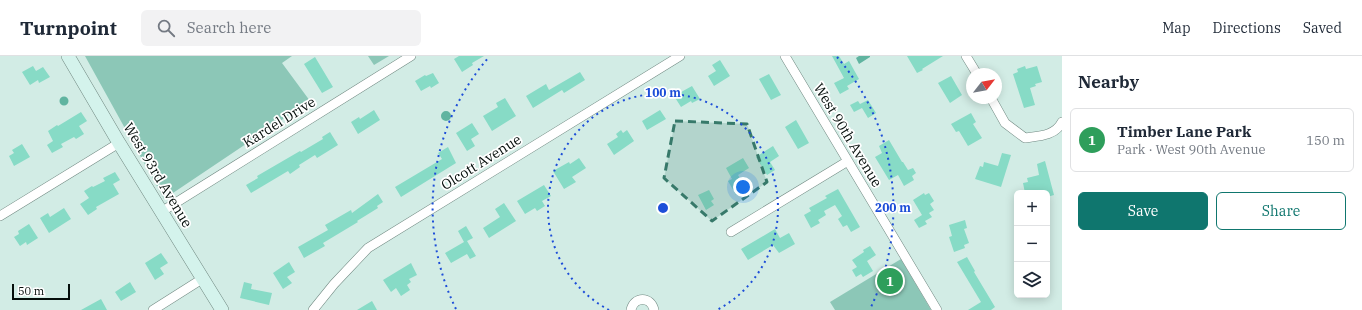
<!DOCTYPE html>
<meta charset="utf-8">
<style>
:root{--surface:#fff;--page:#f2f2f3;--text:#1f2937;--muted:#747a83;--line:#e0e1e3;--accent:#0f766e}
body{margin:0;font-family:"IBM Plex Serif",serif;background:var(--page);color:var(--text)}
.controls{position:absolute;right:12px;bottom:12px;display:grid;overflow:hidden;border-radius:6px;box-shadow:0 2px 10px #0003}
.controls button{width:36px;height:36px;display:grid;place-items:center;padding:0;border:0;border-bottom:1px solid var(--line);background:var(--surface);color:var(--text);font:20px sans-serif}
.compass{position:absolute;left:966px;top:12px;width:36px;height:36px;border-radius:50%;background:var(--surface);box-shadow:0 2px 10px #0003;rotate:59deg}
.scale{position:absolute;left:12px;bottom:10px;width:58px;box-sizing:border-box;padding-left:4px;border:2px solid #050e0b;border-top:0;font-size:11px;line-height:14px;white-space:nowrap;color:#050e0b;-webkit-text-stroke:3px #fff;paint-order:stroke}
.you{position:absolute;left:743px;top:131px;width:14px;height:14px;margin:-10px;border:3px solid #fff;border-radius:50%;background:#1a73e8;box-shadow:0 0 0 6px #1a73e833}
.badge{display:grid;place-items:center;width:26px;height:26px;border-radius:50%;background:var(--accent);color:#fff;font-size:13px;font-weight:700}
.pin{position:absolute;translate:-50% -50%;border:2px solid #fff;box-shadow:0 1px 4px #0006}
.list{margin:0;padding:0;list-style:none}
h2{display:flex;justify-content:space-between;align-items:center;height:52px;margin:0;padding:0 16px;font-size:17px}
h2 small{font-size:13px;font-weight:400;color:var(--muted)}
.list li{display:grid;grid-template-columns:26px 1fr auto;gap:12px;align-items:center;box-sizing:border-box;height:64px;margin:0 8px 8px;padding:0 8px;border:1px solid var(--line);border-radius:6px}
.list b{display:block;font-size:15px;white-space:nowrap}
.list p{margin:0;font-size:13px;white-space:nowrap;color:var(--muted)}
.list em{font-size:13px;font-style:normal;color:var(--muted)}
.actions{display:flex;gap:8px;padding:12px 16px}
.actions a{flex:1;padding:9px 0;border:1px solid var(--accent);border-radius:6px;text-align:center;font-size:14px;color:var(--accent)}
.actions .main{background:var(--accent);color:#fff}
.icon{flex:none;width:22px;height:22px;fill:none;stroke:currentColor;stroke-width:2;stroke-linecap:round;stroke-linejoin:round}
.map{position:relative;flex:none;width:1062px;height:254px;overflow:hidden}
header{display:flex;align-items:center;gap:24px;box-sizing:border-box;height:56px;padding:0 20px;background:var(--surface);border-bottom:1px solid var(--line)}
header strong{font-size:19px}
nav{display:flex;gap:22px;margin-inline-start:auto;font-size:14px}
.search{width:280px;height:36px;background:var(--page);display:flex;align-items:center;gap:10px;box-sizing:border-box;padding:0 14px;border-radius:6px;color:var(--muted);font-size:15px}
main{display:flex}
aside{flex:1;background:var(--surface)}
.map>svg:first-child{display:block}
.green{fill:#8cc7b7}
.water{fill:#60b4a0}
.building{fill:#87dbc6}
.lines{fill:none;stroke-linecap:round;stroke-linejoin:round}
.street-casing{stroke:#718982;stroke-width:10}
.secondary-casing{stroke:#718982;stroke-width:14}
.street{stroke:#fff;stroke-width:9}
.secondary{stroke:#d4f3ec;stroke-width:13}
.marked{fill:#37796a;fill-opacity:0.2;stroke:#37796a;stroke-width:3;stroke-dasharray:8 5;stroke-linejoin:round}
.ring{fill:none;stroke:#1d4ed8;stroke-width:2;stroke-dasharray:2 4}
.labels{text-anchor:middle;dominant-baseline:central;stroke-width:3.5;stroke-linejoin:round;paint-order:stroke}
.street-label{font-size:14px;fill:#050e0b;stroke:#fff}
.centre{fill:#1d4ed8;stroke:#fff;stroke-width:2}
.ring-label{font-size:12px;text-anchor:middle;font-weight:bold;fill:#1d4ed8;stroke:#fff;stroke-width:3.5;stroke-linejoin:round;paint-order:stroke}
</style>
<header>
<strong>Turnpoint</strong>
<div class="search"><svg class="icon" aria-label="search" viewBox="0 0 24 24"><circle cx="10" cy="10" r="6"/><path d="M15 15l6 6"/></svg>Search here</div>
<nav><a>Map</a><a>Directions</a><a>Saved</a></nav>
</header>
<main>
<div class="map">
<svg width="1062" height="254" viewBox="0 0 1062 254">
<rect width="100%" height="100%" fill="#d2ece5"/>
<path class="green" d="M85,0H292L282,7L310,45L164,143Z
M368,0H389L374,9Z
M901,203L931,254H835L830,246Z"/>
<path class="water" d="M859,0H870V1L859,8L856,2Z
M59.5 45a4.5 4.5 0 1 1 9 0a4.5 4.5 0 1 1-9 0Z
M441 60a5 5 0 1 1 10 0a5 5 0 1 1-10 0Z"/>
<path class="building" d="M459,0H484L472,7L473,9L462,16L454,3Z
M832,0H839L844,8L849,5L859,23L847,30L849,33L840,38L834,27L844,22Z
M907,0H943L922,13L923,14L917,17Z
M315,1L333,31L322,37L304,8Z
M720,4L730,20L714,30L708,20L716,15L712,9Z
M33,10L36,15L43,11L50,21L39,27L38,24L30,29L22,16Z
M1025,10L1026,13L1037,10L1042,26L1035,28L1036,30L1030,32L1035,49L1024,52L1013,18L1018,16L1017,13Z
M580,16L585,24L564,37L562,34L533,52L526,40L546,28L549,34Z
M433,17L439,27L431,32L430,30L421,35L415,25L425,19L426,20Z
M769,18L781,39L771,44L759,23Z
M951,20L962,39L950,47L938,27Z
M692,30L700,43L692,47L691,45L681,51L674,40Z
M505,42L516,60L492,75L483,60L498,51L496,47Z
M868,44L876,57L868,62L862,52L854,56L850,49L858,45L860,48Z
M374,54L380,64L358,78L351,66L359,61L360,63Z
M660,54L666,63L647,74L642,65Z
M81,56L87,65L79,70L84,78L76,83L74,81L61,88L63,91L52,97L47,89L53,85L48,75L57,69L58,70Z
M971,57L976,66L973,68L982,82L968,90L959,75L956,76L951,68Z
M796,64L809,87L798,93L785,71Z
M472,67L479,78L471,83L475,90L467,95L456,77Z
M621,74L623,77L627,74L634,85L614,99L607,88L618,81L616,78Z
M330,76L338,89L317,102L315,99L299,109L300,111L290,118L288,115L251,137L246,129L258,122L257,120L300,95L301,96L323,83L322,81Z
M889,84L902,106H903L908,114L913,112L916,117L912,120L914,124L904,130L898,119L889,124L875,101L882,97L879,90Z
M22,88L30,101L14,110L9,100L14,97L12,94Z
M773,90L779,100L770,106L775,114L767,119L756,101Z
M448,91L456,107L401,141L395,131L442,103L438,97Z
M1002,97L1011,99L1001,131L975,123L980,110L983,111L984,106L998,110Z
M579,102L586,112L572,121L576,126L564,133L553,115L569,106L570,108Z
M743,102L749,112L738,119L746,132L736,139L728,125L732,123L726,112Z
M1045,105L1054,139L1047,141V137H1025L1023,127L1028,126L1027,122L1039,119L1037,108Z
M115,116L120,124L113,128L119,138L96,151L97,153L88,159L80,148L89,142L84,135L92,130L93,131L105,125L103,122Z
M544,129L551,140L542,145L545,150L537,155L535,152L525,158L517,145Z
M838,133L860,171L851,176L847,169L843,171L838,163L842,160L835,149L824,155L826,159L818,164L820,167L811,172L804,159L811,155L809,152L827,142L825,140Z
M709,134L714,143L711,145L714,149L706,154L698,139Z
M924,137L925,139L929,137L934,145L930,148L934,154L929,157L932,161L925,165L927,168L919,172L914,164L922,159L913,144Z
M378,138L383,146L377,150L378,152L357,165L358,166L323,187L325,190L304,202L298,191L328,174L325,169L351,154L352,157Z
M504,147L516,165L489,182L483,172L500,161L495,153Z
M64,152L71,163L49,177L40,162L48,157L50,161Z
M965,164L967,172L964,173L969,187L964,189L965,192L954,196L949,181L952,180L949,169Z
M29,168L38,182L27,189L26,186L20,190L14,181L19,178L18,175Z
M466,170L473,182L467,185L476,200L470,203L467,198L451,207L445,197L464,186L458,175Z
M775,173L780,182L789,177L795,188L779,197L773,189L748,204L741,193Z
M870,190L876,199L867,205L873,215L863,221L861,218L856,221L852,214L857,211L852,204L864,196L863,194Z
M161,197L168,207L160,212L164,218L155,224L145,207Z
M967,201L975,215L974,216L995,251L991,254H968L981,246L957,206Z
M289,206L295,216L287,221L292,227L283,233L273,217Z
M411,207L417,219L409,223L411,226L407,229L410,234L401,240L396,232L391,236L383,224Z
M130,226L136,236L121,245L115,236Z
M244,226L252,228L251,233L272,237L269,249L240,242Z
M101,243L107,254H81Z
M372,245L377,254H357Z"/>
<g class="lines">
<defs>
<path id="street" d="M785,0L937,254
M966,0L977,18
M991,42L1005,67L1025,82C1039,80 1055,80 1062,66
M161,156L411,0
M0,160L119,87
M731,176L848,105
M153,254L202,223
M313,254L334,228L368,192L680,0
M631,254C634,240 651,240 654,254"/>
<path id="secondary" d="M68,0L119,87L222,254"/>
</defs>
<use href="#street" class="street-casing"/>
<use href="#secondary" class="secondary-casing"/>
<use href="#street" class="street"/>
<use href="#secondary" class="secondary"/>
</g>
<path class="marked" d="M675,65L747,68L767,126L712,165L664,122Z"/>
<g class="ring">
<path d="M609 254A115 115 0 1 1 717 254"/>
<path d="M456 253A230 230 0 0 1 489 1M837 1A230 230 0 0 1 870 253"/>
</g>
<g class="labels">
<g class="street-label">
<text transform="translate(279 66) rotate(-32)">Kardel Drive</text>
<text transform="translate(848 79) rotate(59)">West 90th Avenue</text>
<text transform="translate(481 106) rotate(-32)">Olcott Avenue</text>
<text transform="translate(158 119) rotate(59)">West 93rd Avenue</text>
</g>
</g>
<circle cx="663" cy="152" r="6" class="centre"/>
<g class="ring-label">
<text x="663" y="41">100 m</text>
<text x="893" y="156">200 m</text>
</g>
</svg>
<div class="controls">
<button>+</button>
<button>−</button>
<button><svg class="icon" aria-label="layers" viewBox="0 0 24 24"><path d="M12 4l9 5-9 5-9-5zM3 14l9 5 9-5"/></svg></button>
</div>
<svg class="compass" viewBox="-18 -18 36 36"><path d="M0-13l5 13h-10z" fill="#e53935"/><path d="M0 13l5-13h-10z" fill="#747a83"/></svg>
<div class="scale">50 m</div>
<div class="you"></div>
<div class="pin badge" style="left:890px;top:225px;background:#2e9e5b">1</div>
</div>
<aside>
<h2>Nearby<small></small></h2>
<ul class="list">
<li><span class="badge" style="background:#2e9e5b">1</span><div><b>Timber Lane Park</b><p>Park · West 90th Avenue</p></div><em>150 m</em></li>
</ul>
<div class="actions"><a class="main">Save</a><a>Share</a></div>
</aside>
</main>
